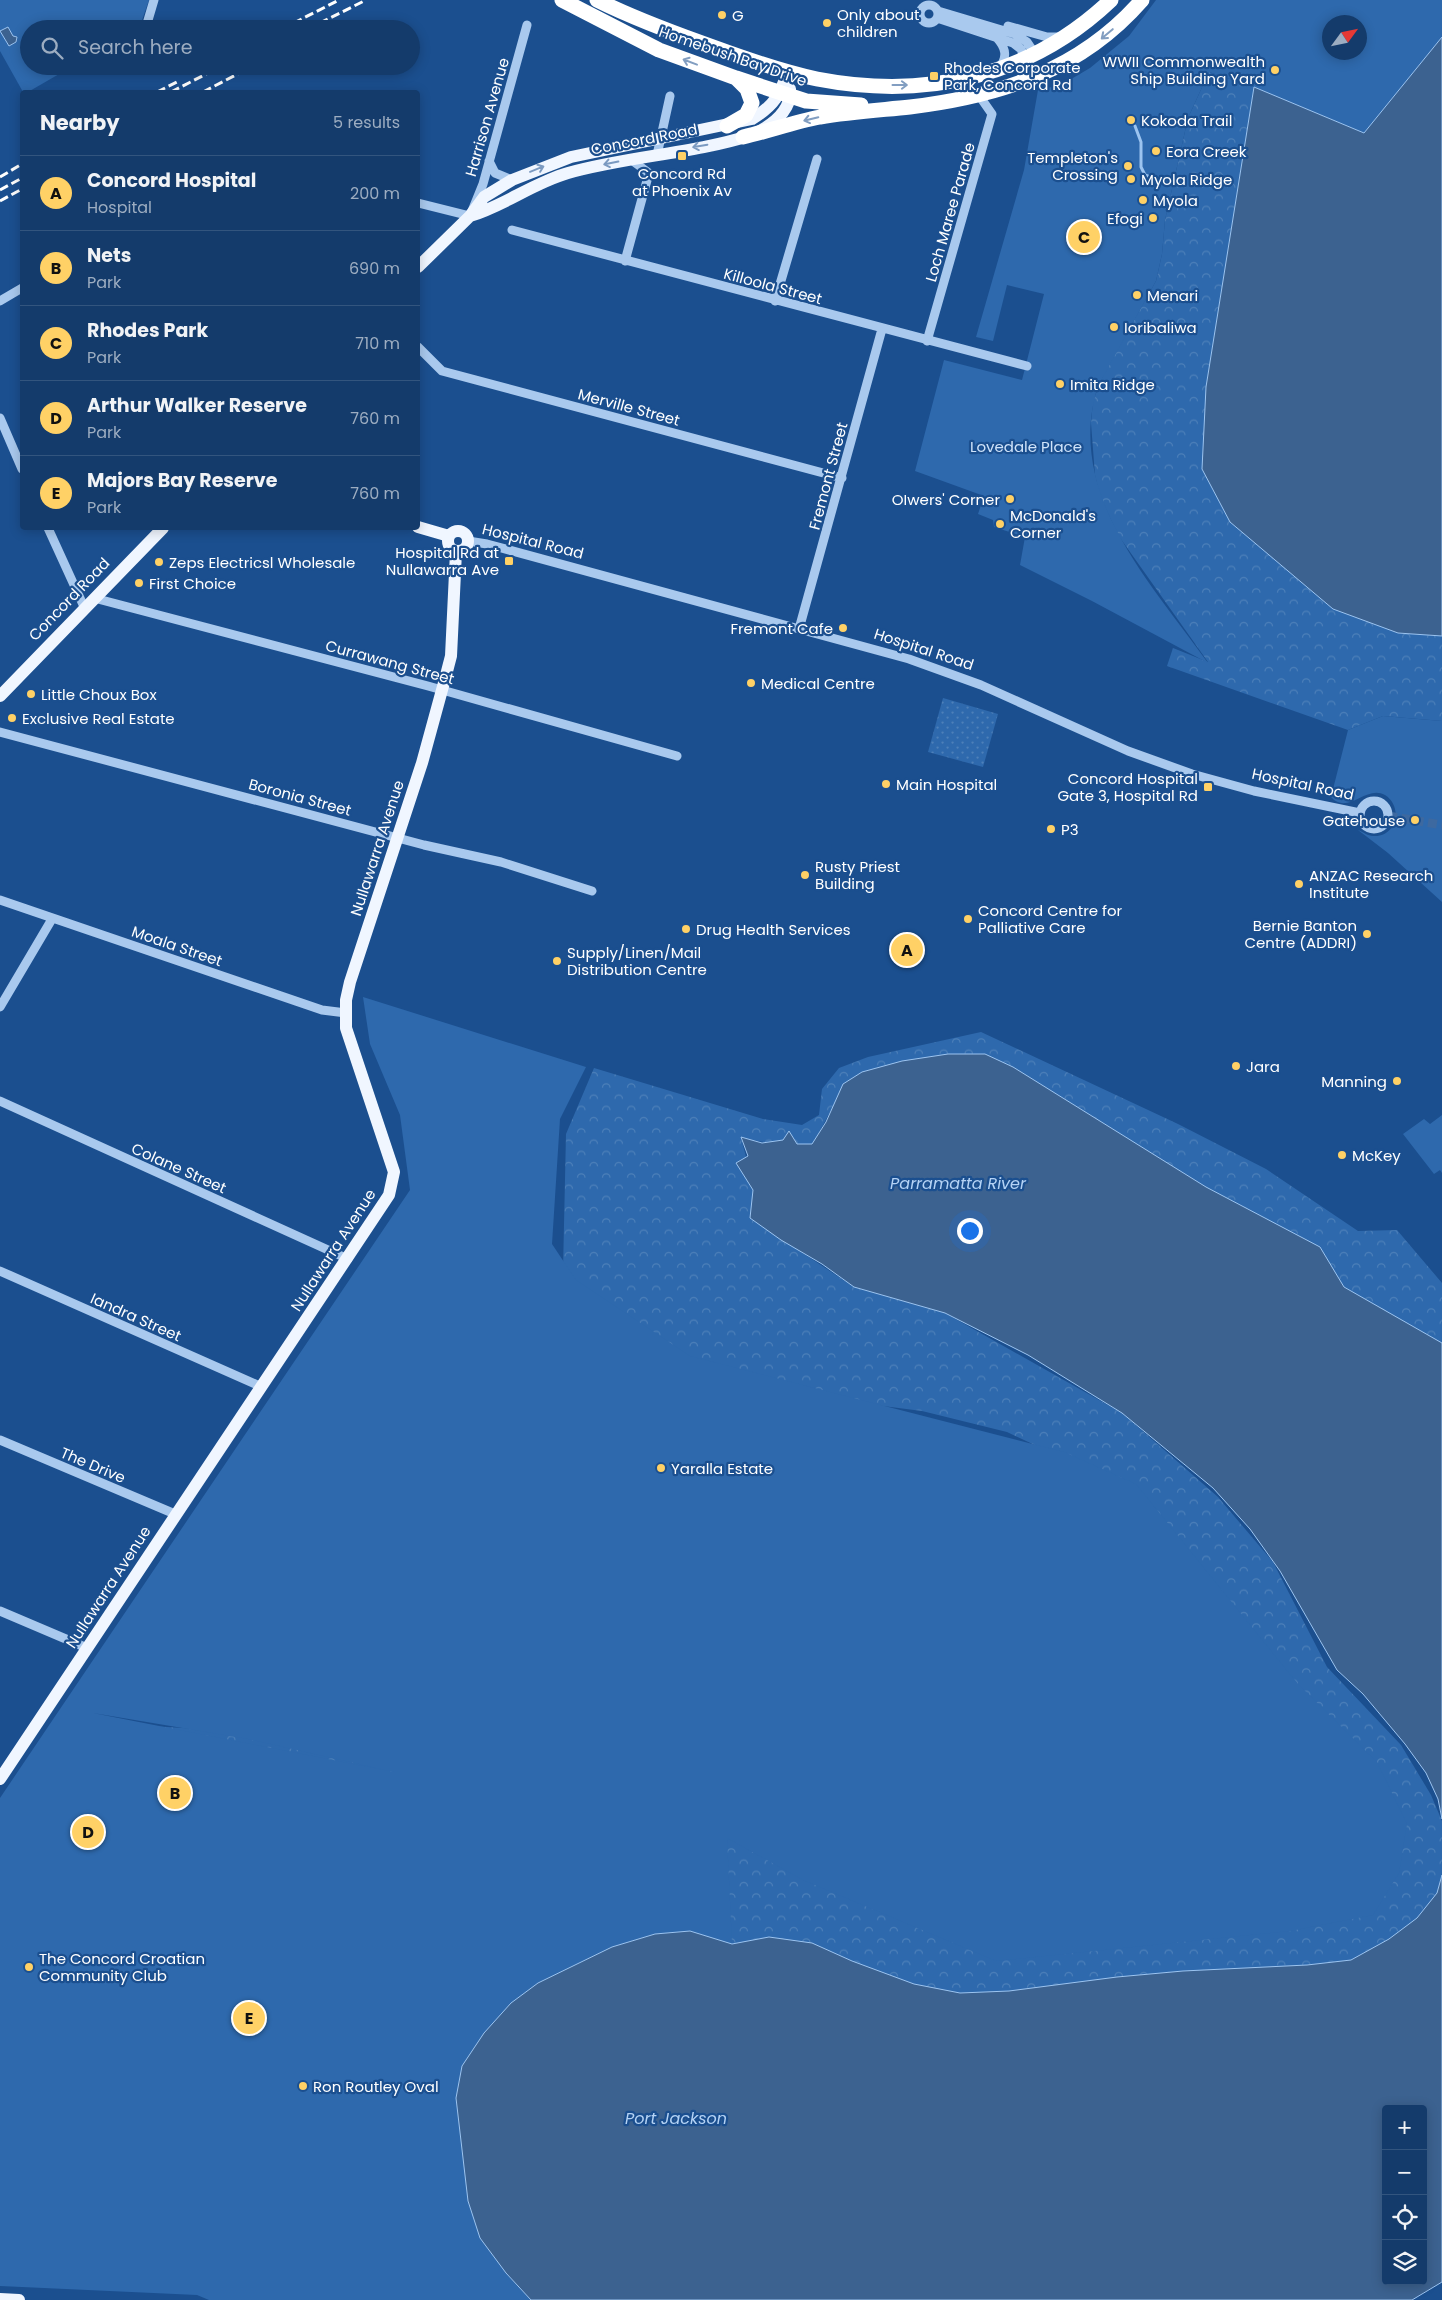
<!DOCTYPE html>
<meta charset="utf-8">
<style>
:root{--surface:#143b6b;--page:#214673;--text:#f1f3f6;--muted:#9dadc1;--line:#33557e;--accent:#ffd166}
body{margin:0;font-family:Poppins,sans-serif;background:var(--page);color:var(--text)}
.controls{position:absolute;right:15px;bottom:15px;display:grid;overflow:hidden;border-radius:5px;box-shadow:0 2px 12px #0003}
.controls button{width:45px;height:45px;display:grid;place-items:center;padding:0;border:0;border-bottom:1px solid var(--line);background:var(--surface);color:var(--text);font:25px sans-serif}
.compass{position:absolute;left:1322px;top:15px;width:45px;height:45px;border-radius:50%;background:var(--surface);box-shadow:0 2px 12px #0003;rotate:57deg}
.you{position:absolute;left:969px;top:1230px;width:18px;height:18px;margin:-12px;border:4px solid #fff;border-radius:50%;background:#1a73e8;box-shadow:0 0 0 8px #1a73e833}
.badge{display:grid;place-items:center;width:32px;height:32px;border-radius:50%;background:var(--accent);color:#111;font-size:16px;font-weight:700}
.pin{position:absolute;translate:-50% -50%;border:2px solid #fff;box-shadow:0 1px 5px #0006}
.list{margin:0;padding:0;list-style:none}
h2{display:flex;justify-content:space-between;align-items:center;height:65px;margin:0;padding:0 20px;font-size:21px}
h2 small{font-size:16px;font-weight:400;color:var(--muted)}
.list li{display:grid;grid-template-columns:32px 1fr auto;gap:15px;align-items:center;box-sizing:border-box;height:75px;padding:0 20px;border-top:1px solid var(--line)}
.list b{display:block;font-size:19px;white-space:nowrap}
.list p{margin:0;font-size:16px;white-space:nowrap;color:var(--muted)}
.list em{font-size:16px;font-style:normal;color:var(--muted)}
.icon{flex:none;width:28px;height:28px;fill:none;stroke:currentColor;stroke-width:2;stroke-linecap:round;stroke-linejoin:round}
.map{position:relative;flex:none;width:1442px;height:2300px;overflow:hidden}
.search{position:absolute;background:var(--surface);box-shadow:0 2px 12px #0003;left:20px;top:20px;width:400px;height:55px;display:flex;align-items:center;gap:12px;box-sizing:border-box;padding:0 18px;border-radius:28px;color:var(--muted);font-size:19px}
.panel{position:absolute;background:var(--surface);box-shadow:0 2px 12px #0003;left:20px;top:90px;width:400px;height:440px;border-radius:5px}
.map>svg:first-child{display:block}
.grass{fill:url(#grass-dots)}
.forest{fill:url(#forest-crowns)}
.park{fill:#2e69ad;fill-rule:evenodd}
.water{fill:#3c6290;stroke:#9cc4f0;fill-rule:evenodd}
.lines{fill:none;stroke-linecap:round;stroke-linejoin:round}
.stream{stroke:#9cc4f0;stroke-width:3}
.minor-tunnel{stroke:#3d69a0;stroke-width:9;stroke-dasharray:9 4.5;stroke-linecap:butt}
.minor{stroke:#a9c9ee;stroke-width:9}
.major{stroke:#f0f6ff;stroke-width:12}
.highway{stroke:#fff;stroke-width:15}
.rail{stroke:#fff;stroke-width:3;stroke-dasharray:9 4;stroke-linecap:butt}
.oneway{stroke:#829ec1}
.oneway2{stroke:#7b9ac1}
.poi-dot{fill:#ffd166;stroke:#1b4f8f;stroke-width:2}
.labels{text-anchor:middle;dominant-baseline:central;stroke-width:4.5;stroke-linejoin:round;paint-order:stroke}
.poi-label{font-size:15px;fill:#fff;stroke:#1b4f8f;text-anchor:start}
.street-label{font-size:15px;fill:#fff;stroke:#1b4f8f}
.park-label{font-size:15px;fill:#cfe3fa;stroke:#1b4f8f}
.water-label{font-size:16px;font-style:italic;fill:#b5d3f5;stroke:#1b4f8f}
</style>
<div class="map">
<svg width="1442" height="2300" viewBox="0 0 1442 2300">
<defs>
<pattern id="grass-dots" width="8" height="8" patternUnits="userSpaceOnUse" patternTransform="scale(1.25)"><rect width="8" height="8" fill="#2e69ad"/><path d="M2 2h.1M6 6h.1" fill="none" stroke="#4d80b9" stroke-width="1.8" stroke-linecap="round"/></pattern>
<pattern id="forest-crowns" width="20" height="18" patternUnits="userSpaceOnUse" patternTransform="scale(1.25)"><rect width="20" height="18" fill="#2e69ad"/><path d="M2 6a3 3 0 1 1 6 0M12 15a3 3 0 1 1 6 0" fill="none" stroke="#4d80b9"/></pattern>
</defs>
<rect width="100%" height="100%" fill="#1b4f8f"/>
<path class="grass" d="M943,698L998,714L983,767L928,752Z"/>
<path class="forest" d="M1209,72L1254,87L1206,387L1398,633L1442,636V721L1383,716L1348,730L1167,666L1173,648L1208,662L1118,535L1100,496L1095,475L1091,423L1093,401L1104,373L1156,281L1162,254L1165,220L1188,118Z
M981,1032L1178,1124L1266,1169L1358,1231L1397,1230L1442,1283V1354L831,1110L813,1144L792,1147L741,1138L755,1190L750,1218L854,1287L945,1313L1122,1413L1218,1497L1273,1562L1327,1667L1401,1745L1431,1795L1442,1821V1911L1415,1955L867,2005L135,1725L215,1730L1114,1482L1007,1432L922,1411L751,1389L562,1317L566,1134L594,1068L763,1119L802,1125L819,1115L822,1089L839,1068L868,1057Z"/>
<path class="park" d="M0,0H149L141,23L136,29H29V66H73L28,92H23L0,51Z
M1156,0H1442V37L1364,133L1254,87L1209,72L1188,118L1165,220L1162,254L1156,281L1098,386C1064,493 1151,583 1208,663L1092,601L1020,565L1025,537L994,527L993,520L978,514L984,496L915,471L944,360L1022,380L1044,294L1007,285L993,341L976,337L1024,170L1038,90L1061,85L1090,68L1129,36ZM1330,22H1360V52H1330Z
M1383,716L1442,721V902L1388,853L1358,830C1363,832 1368,836 1373,836C1396,838 1404,807 1385,795C1366,784 1348,816 1331,797L1348,730Z
M363,997L586,1067L560,1119L552,1244L576,1280L690,1356L1064,1452L1136,1484L1298,1684L1377,1762L1407,1824L1399,1873L1373,1915L1290,1931L996,1961L803,1880L727,1838L732,1944L690,1931L655,1934L612,1947L538,1983L456,2098L460,2131L506,2273L531,2300H209L197,2295L0,2286V1798L410,1190L400,1115L370,1044ZM93,1713L248,1739L394,1772Z
M1442,1115V1173L1440,1170L1434,1174L1403,1134L1424,1119L1430,1124Z"/>
<path class="water" d="M8,27L13,36L17,37L16,42L9,46L0,31Z
M1442,37V636L1398,633L1333,609L1230,522L1202,469L1206,387L1254,87L1364,133Z
M948,1054H985L1013,1067L1206,1187L1320,1247L1344,1287L1442,1343V1819L1438,1799L1426,1773L1405,1744L1363,1694L1337,1670L1280,1571L1250,1529L1213,1488L1122,1413L1028,1355L945,1313L854,1287L822,1264L781,1240L750,1218L753,1190L736,1163L748,1156L741,1137L762,1143L783,1140L789,1131L797,1144H812L826,1122L843,1084L862,1072L902,1061Z
M1442,1875V2282L1412,2300H531L506,2273L480,2238L468,2201L456,2098L462,2066L484,2033L511,2003L538,1983L612,1947L655,1934L690,1931L732,1944L769,1937L812,1943L852,1961L914,1984L960,1993L1009,1991L1117,1977L1183,1971L1307,1965L1351,1960L1389,1939L1417,1918L1437,1893ZM1386,2109H1423V2281H1386Z"/>
<g class="lines">
<path class="stream" d="M1135,126L1141,142V167L1145,175L1168,184"/>
<path class="minor-tunnel" d="M1388,816L1442,825"/>
<path class="minor" d="M920 14a9 9 0 1 1 18 0a9 9 0 1 1-18 0Z
M938,11L1015,34L1027,42L1035,54
M937,18L1013,43L1021,49L1025,59
M1008,26L1047,37H1059
M146,27L154,0
M997,38C1006,48 1008,57 999,68
M657,155L670,96
M489,161L495,173L512,180
M418,203L470,216L483,184L527,25
M512,230L1027,366
M625,261L649,173L630,159
M0,301L22,288
M775,301L817,159
M927,341L992,114L978,94
M418,347L442,371L842,478
M0,418L22,469
M48,528L85,609
M468,541L487,544L909,659L981,685L1128,751L1192,774L1254,791L1360,813
M94,598L428,686L677,756
M799,629L882,329
M0,732L424,845L501,862L592,891
M1360 815a14 14 0 1 1 28 0a14 14 0 1 1-28 0Z
M0,900L322,1010L346,1013
M0,1007L52,919
M0,1101L348,1259
M0,1271L262,1387
M0,1440L175,1514
M0,1611L87,1648"/>
<path class="major" d="M470,216C504,206 533,183 568,173C628,156 692,154 752,135C771,126 792,112 790,89
M418,267L470,216L484,197L512,180L571,157L752,119C774,106 780,95 788,71
M418,527L449,536
M448 541a10 10 0 1 1 20 0a10 10 0 1 1-20 0Z
M0,696L163,528
M0,1779L389,1195L394,1172L346,1028V1000L350,982L422,763L445,679L451,656L456,552
M0,2299L19,2300"/>
<path class="highway" d="M562,0L659,50L736,78L806,101L861,105
M597,0C635,19 676,34 716,48C749,60 783,72 817,79C926,100 1030,77 1111,0
M727,126L746,115L752,103L747,89L737,79
M743,137C769,131 794,122 820,117C850,112 881,110 910,107C1001,96 1081,70 1142,0"/>
<path class="rail" d="M282,29L339,0
M308,29L366,0
M157,92L177,82
M171,92L222,66
M203,92L253,66
M0,177L22,164
M0,190L22,178
M0,201L22,189"/>
</g>
<defs><path id="oneway-shaft" d="M-6 0H5M1.5-3L5.5 0L1.5 3" fill="none" stroke-width="1.6" stroke-linecap="round" stroke-linejoin="round" transform="scale(1.25)"/></defs>
<g class="oneway">
<use href="#oneway-shaft" transform="translate(1107 34) rotate(140)"/>
<use href="#oneway-shaft" transform="translate(690 62) rotate(-159)"/>
<use href="#oneway-shaft" transform="translate(900 85)"/>
<use href="#oneway-shaft" transform="translate(811 119) rotate(167)"/>
</g>
<g class="oneway2">
<use href="#oneway-shaft" transform="translate(700 146) rotate(170)"/>
<use href="#oneway-shaft" transform="translate(611 163) rotate(169)"/>
<use href="#oneway-shaft" transform="translate(537 169) rotate(-22)"/>
</g>
<g class="poi-dot">
<circle cx="722" cy="15" r="5"/>
<circle cx="827" cy="23" r="5"/>
<circle cx="1275" cy="70" r="5"/>
<rect x="929" y="71" width="10" height="10" rx="2.5"/>
<circle cx="1131" cy="120" r="5"/>
<circle cx="1156" cy="151" r="5"/>
<rect x="677" y="151" width="10" height="10" rx="2.5"/>
<circle cx="1128" cy="166" r="5"/>
<circle cx="1131" cy="179" r="5"/>
<circle cx="1143" cy="200" r="5"/>
<circle cx="1153" cy="218" r="5"/>
<circle cx="1137" cy="295" r="5"/>
<circle cx="1114" cy="327" r="5"/>
<circle cx="1060" cy="384" r="5"/>
<circle cx="1010" cy="499" r="5"/>
<circle cx="1000" cy="524" r="5"/>
<rect x="504" y="556" width="10" height="10" rx="2.5"/>
<circle cx="159" cy="562" r="5"/>
<circle cx="139" cy="583" r="5"/>
<circle cx="843" cy="628" r="5"/>
<circle cx="751" cy="683" r="5"/>
<circle cx="31" cy="694" r="5"/>
<circle cx="12" cy="718" r="5"/>
<circle cx="886" cy="784" r="5"/>
<rect x="1203" y="782" width="10" height="10" rx="2.5"/>
<circle cx="1415" cy="820" r="5"/>
<circle cx="1051" cy="829" r="5"/>
<circle cx="805" cy="875" r="5"/>
<circle cx="1299" cy="884" r="5"/>
<circle cx="968" cy="919" r="5"/>
<circle cx="686" cy="929" r="5"/>
<circle cx="1367" cy="934" r="5"/>
<circle cx="557" cy="961" r="5"/>
<circle cx="1236" cy="1066" r="5"/>
<circle cx="1397" cy="1081" r="5"/>
<circle cx="1342" cy="1155" r="5"/>
<circle cx="661" cy="1468" r="5"/>
<circle cx="29" cy="1967" r="5"/>
<circle cx="303" cy="2086" r="5"/>
</g>
<g class="labels">
<g class="poi-label">
<text x="837" y="14">Only about<tspan x="837" dy="17">children</tspan></text>
<text x="732" y="15">G</text>
<text x="1265" y="61" text-anchor="end">WWII Commonwealth<tspan x="1265" dy="17">Ship Building Yard</tspan></text>
<text x="944" y="67">Rhodes Corporate<tspan x="944" dy="17">Park, Concord Rd</tspan></text>
<text x="1141" y="120">Kokoda Trail</text>
<text x="1166" y="151">Eora Creek</text>
<text x="1118" y="157" text-anchor="end">Templeton's<tspan x="1118" dy="17">Crossing</tspan></text>
<text x="682" y="173" text-anchor="middle">Concord Rd<tspan x="682" dy="17">at Phoenix Av</tspan></text>
<text x="1141" y="179">Myola Ridge</text>
<text x="1153" y="200">Myola</text>
<text x="1143" y="218" text-anchor="end">Efogi</text>
<text x="1147" y="295">Menari</text>
<text x="1124" y="327">Ioribaliwa</text>
<text x="1070" y="384">Imita Ridge</text>
<text x="1000" y="499" text-anchor="end">OIwers' Corner</text>
<text x="1010" y="515">McDonald's<tspan x="1010" dy="17">Corner</tspan></text>
<text x="499" y="552" text-anchor="end">Hospital Rd at<tspan x="499" dy="17">Nullawarra Ave</tspan></text>
<text x="169" y="562">Zeps Electricsl Wholesale</text>
<text x="149" y="583">First Choice</text>
<text x="833" y="628" text-anchor="end">Fremont Cafe</text>
<text x="761" y="683">Medical Centre</text>
<text x="41" y="694">Little Choux Box</text>
<text x="22" y="718">Exclusive Real Estate</text>
<text x="1198" y="778" text-anchor="end">Concord Hospital<tspan x="1198" dy="17">Gate 3, Hospital Rd</tspan></text>
<text x="896" y="784">Main Hospital</text>
<text x="1405" y="820" text-anchor="end">Gatehouse</text>
<text x="1061" y="829">P3</text>
<text x="815" y="866">Rusty Priest<tspan x="815" dy="17">Building</tspan></text>
<text x="1309" y="875">ANZAC Research<tspan x="1309" dy="17">Institute</tspan></text>
<text x="978" y="910">Concord Centre for<tspan x="978" dy="17">Palliative Care</tspan></text>
<text x="1357" y="925" text-anchor="end">Bernie Banton<tspan x="1357" dy="17">Centre (ADDRI)</tspan></text>
<text x="696" y="929">Drug Health Services</text>
<text x="567" y="952">Supply/Linen/Mail<tspan x="567" dy="17">Distribution Centre</tspan></text>
<text x="1246" y="1066">Jara</text>
<text x="1387" y="1081" text-anchor="end">Manning</text>
<text x="1352" y="1155">McKey</text>
<text x="671" y="1468">Yaralla Estate</text>
<text x="39" y="1958">The Concord Croatian<tspan x="39" dy="17">Community Club</tspan></text>
<text x="313" y="2086">Ron Routley Oval</text>
</g>
<g class="street-label">
<text transform="translate(733 56) rotate(19)">Homebush Bay Drive</text>
<text transform="translate(487 117) rotate(-74)">Harrison Avenue</text>
<text transform="translate(644 139) rotate(-11)">Concord Road</text>
<text transform="translate(950 212) rotate(-74)">Loch Maree Parade</text>
<text transform="translate(773 286) rotate(15)">Killoola Street</text>
<text transform="translate(629 407) rotate(15)">Merville Street</text>
<text transform="translate(828 476) rotate(-75)">Fremont Street</text>
<text transform="translate(533 541) rotate(14)">Hospital Road</text>
<text transform="translate(69 599) rotate(-46)">Concord Road</text>
<text transform="translate(924 649) rotate(18)">Hospital Road</text>
<text transform="translate(390 662) rotate(15)">Currawang Street</text>
<text transform="translate(1303 784) rotate(12)">Hospital Road</text>
<text transform="translate(300 797) rotate(15)">Boronia Street</text>
<text transform="translate(377 848) rotate(-72)">Nullawarra Avenue</text>
<text transform="translate(177 946) rotate(19)">Moala Street</text>
<text transform="translate(179 1168) rotate(24)">Colane Street</text>
<text transform="translate(333 1250) rotate(-57)">Nullawarra Avenue</text>
<text transform="translate(136 1317) rotate(24)">Iandra Street</text>
<text transform="translate(93 1465) rotate(23)">The Drive</text>
<text transform="translate(108 1587) rotate(-57)">Nullawarra Avenue</text>
</g>
<g class="park-label">
<text x="1026" y="446">Lovedale Place</text>
</g>
<g class="water-label">
<text x="958" y="1183">Parramatta River</text>
<text x="676" y="2118">Port Jackson</text>
</g>
</g>
</svg>
<div class="controls">
<button>+</button>
<button>−</button>
<button><svg class="icon" aria-label="locate" viewBox="0 0 24 24"><circle cx="12" cy="12" r="6"/><path d="M12 2v4M12 18v4M2 12h4M18 12h4"/></svg></button>
<button><svg class="icon" aria-label="layers" viewBox="0 0 24 24"><path d="M12 4l9 5-9 5-9-5zM3 14l9 5 9-5"/></svg></button>
</div>
<svg class="compass" viewBox="-18 -18 36 36"><path d="M0-13l5 13h-10z" fill="#e53935"/><path d="M0 13l5-13h-10z" fill="#9dadc1"/></svg>
<div class="you"></div>
<div class="pin badge" style="left:907px;top:950px">A</div>
<div class="pin badge" style="left:175px;top:1793px">B</div>
<div class="pin badge" style="left:1084px;top:237px">C</div>
<div class="pin badge" style="left:88px;top:1832px">D</div>
<div class="pin badge" style="left:249px;top:2018px">E</div>
<div class="search"><svg class="icon" aria-label="search" viewBox="0 0 24 24"><circle cx="10" cy="10" r="6"/><path d="M15 15l6 6"/></svg>Search here</div>
<section class="panel">
<h2>Nearby<small>5 results</small></h2>
<ul class="list">
<li><span class="badge">A</span><div><b>Concord Hospital</b><p>Hospital</p></div><em>200 m</em></li>
<li><span class="badge">B</span><div><b>Nets</b><p>Park</p></div><em>690 m</em></li>
<li><span class="badge">C</span><div><b>Rhodes Park</b><p>Park</p></div><em>710 m</em></li>
<li><span class="badge">D</span><div><b>Arthur Walker Reserve</b><p>Park</p></div><em>760 m</em></li>
<li><span class="badge">E</span><div><b>Majors Bay Reserve</b><p>Park</p></div><em>760 m</em></li>
</ul>
</section>
</div>
